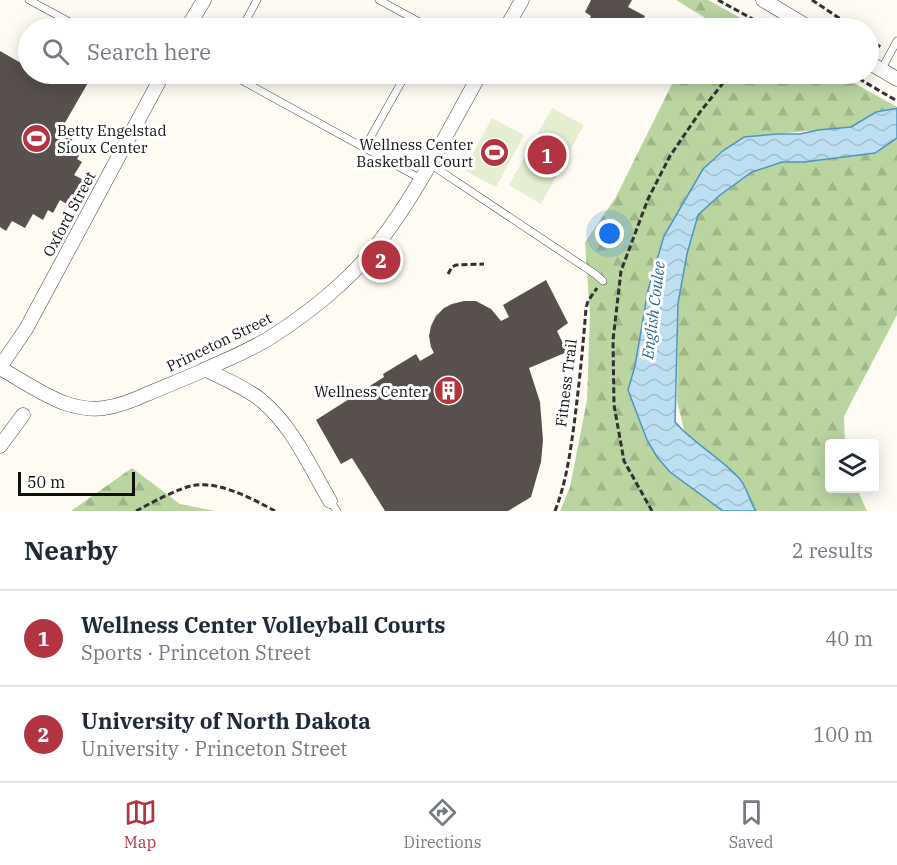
<!DOCTYPE html>
<meta charset="utf-8">
<style>
:root{--surface:#fff;--page:#f2f2f3;--text:#1f2937;--muted:#747a83;--line:#e0e1e3;--accent:#b23440}
body{margin:0;font-family:"IBM Plex Serif",serif;background:var(--page);color:var(--text)}
.controls{position:absolute;right:18px;bottom:18px;display:grid;overflow:hidden;border-radius:6px;box-shadow:0 3px 15px #0003}
.controls button{width:54px;height:54px;display:grid;place-items:center;padding:0;border:0;border-bottom:2px solid var(--line);background:var(--surface);color:var(--text);font:30px sans-serif}
.scale{position:absolute;left:18px;bottom:15px;width:117px;box-sizing:border-box;padding-left:6px;border:3px solid #0f0f0f;border-top:0;font-size:16px;line-height:21px;white-space:nowrap;color:#0f0f0f;-webkit-text-stroke:4px #fff;paint-order:stroke}
.you{position:absolute;left:610px;top:234px;width:21px;height:21px;margin:-15px;border:4px solid #fff;border-radius:50%;background:#1a73e8;box-shadow:0 0 0 9px #1a73e833}
.badge{display:grid;place-items:center;width:39px;height:39px;border-radius:50%;background:var(--accent);color:#fff;font-size:20px;font-weight:700}
.pin{position:absolute;translate:-50% -50%;border:3px solid #fff;box-shadow:0 2px 6px #0006}
.list{margin:0;padding:0;list-style:none}
h2{display:flex;justify-content:space-between;align-items:center;height:78px;margin:0;padding:0 24px;font-size:26px}
h2 small{font-size:20px;font-weight:400;color:var(--muted)}
.list li{display:grid;grid-template-columns:39px 1fr auto;gap:18px;align-items:center;box-sizing:border-box;height:96px;padding:0 24px;border-top:2px solid var(--line)}
.list b{display:block;font-size:22px;white-space:nowrap}
.list p{margin:0;font-size:20px;white-space:nowrap;color:var(--muted)}
.list em{font-size:20px;font-style:normal;color:var(--muted)}
.icon{flex:none;width:33px;height:33px;fill:none;stroke:currentColor;stroke-width:2;stroke-linecap:round;stroke-linejoin:round}
.map{position:relative;flex:none;width:897px;height:511px;overflow:hidden}
.search{position:absolute;background:var(--surface);box-shadow:0 3px 15px #0003;left:18px;right:18px;top:18px;height:66px;display:flex;align-items:center;gap:15px;box-sizing:border-box;padding:0 21px;border-radius:33px;color:var(--muted);font-size:22px}
.sheet{height:270px;background:var(--surface)}
nav{display:flex;justify-content:space-around;align-items:center;box-sizing:border-box;height:84px;border-top:2px solid var(--line);background:var(--surface);font-size:16px;color:var(--muted)}
nav a{display:grid;justify-items:center;gap:3px}
nav .on{color:var(--accent)}
.map>svg:first-child{display:block}
.forest{fill:url(#forest-firs)}
.pitch{fill:#e5eed0}
.water{fill:url(#water-waves);stroke:#4a96c0;stroke-width:1.5}
.building{fill:#57504d}
.lines{fill:none;stroke-linecap:round;stroke-linejoin:round}
.service-casing{stroke:#424242;stroke-width:8}
.minor-casing{stroke:#424242;stroke-width:15}
.path{stroke:#313131;stroke-width:3;stroke-dasharray:6 3;stroke-linecap:butt}
.service{stroke:#fff;stroke-width:7}
.minor{stroke:#fff;stroke-width:14}
.labels{text-anchor:middle;dominant-baseline:central;stroke-width:6;stroke-linejoin:round;paint-order:stroke}
.poi-label{font-size:15px;fill:#0f0f0f;stroke:#fff;text-anchor:end}
.street-label{font-size:15px;fill:#0f0f0f;stroke:#fff}
.water-label{font-size:16px;font-style:italic;fill:#246996;stroke:#fff}
</style>
<div class="map">
<svg width="897" height="511" viewBox="0 0 897 511">
<defs>
<pattern id="forest-firs" width="22" height="20" patternUnits="userSpaceOnUse" patternTransform="scale(1.5)"><rect width="22" height="20" fill="#bad5a0"/><path d="M5 1l3.5 6h-7zM16 11l3.5 6h-7z" fill="#9fb689"/></pattern>
<pattern id="water-waves" width="16" height="10" patternUnits="userSpaceOnUse" patternTransform="scale(1.5)"><rect width="16" height="10" fill="#bcdff1"/><path d="M0 5q4-4 8 0t8 0" fill="none" stroke="#a0becd"/></pattern>
</defs>
<rect width="100%" height="100%" fill="#fefbf3"/>
<path class="forest" d="M676,0H708L759,28H702L707,19Z
M677,74H838L897,107L875,112L851,127L744,137L648,290L635,366L628,390L723,511H560L570,487L587,400L590,314L585,242L616,197Z
M897,138V315L844,416L845,443H830V488L857,489L867,511H756L725,464L685,434L677,401L678,303L687,254L698,215L720,195L752,172L782,162H804L875,153Z
M132,468L180,504L215,511H71Z"/>
<path class="pitch" d="M552,108L584,125L541,204L509,185Z
M492,118L524,135L496,187L464,170Z"/>
<path class="water" d="M897,108V138L875,153L804,162H782L752,172L720,195L698,215L687,254L678,303L675,422C694,444 720,457 739,478C748,488 749,501 756,511H723L670,472L657,457L647,440L628,390L635,366L648,290L664,236L703,169L724,150L744,137L777,134H800L818,130L851,127L876,112Z"/>
<path class="building" d="M591,0H632L628,7L645,16L638,28H585L591,16L585,12Z
M0,51L28,67V74H93L62,128L75,135L70,143L82,150L77,159L82,162L74,175L84,180L70,206L60,200L53,213L48,210L43,220L33,214L25,228L12,221L6,231L0,227Z
M546,280L568,323L557,331L567,352L529,368L540,402L543,440L541,462L531,497L508,511H385L352,458L341,464L316,420L384,377L383,374L416,354L420,361L434,353L431,347L429,336L431,326L436,316L444,308L452,304L464,301H476L491,309L501,321L509,317L503,305Z"/>
<g class="lines">
<defs>
<path id="service" d="M29,0L81,28
M379,0L425,25L426,28
M192,20L210,28
M242,28L257,0
M881,70L897,41
M230,74L421,179
M365,147L406,74
M430,164L595,274L603,281
M330,501L337,511"/>
<path id="minor" d="M763,0L810,28
M187,28L204,0
M506,28L522,0
M868,62L897,79
M0,367L26,329L163,74
M0,368C21,380 41,394 64,403C76,407 92,410 104,408C119,406 134,400 147,394C166,386 184,379 202,371C225,360 249,351 271,337C309,313 350,280 377,245C418,192 448,131 480,74
M205,369C222,378 249,389 262,401C293,427 310,467 330,501
M0,446L23,415"/>
</defs>
<use href="#service" class="service-casing"/>
<use href="#minor" class="minor-casing"/>
<path class="path" d="M718,0L769,28
M812,0L854,28
M868,38L882,48
M851,74L897,101
M448,274L452,267L456,265L484,264
M136,511C151,503 180,487 196,485C221,482 253,499 275,511
M555,511C566,483 570,454 574,425C579,386 583,347 586,308L588,301L597,288
M652,511L624,461L614,405L613,340L621,271L648,199L670,156L700,112L724,82L733,74"/>
<use href="#service" class="service"/>
<use href="#minor" class="minor"/>
</g>
<defs>
<symbol id="stadium-disc" viewBox="-11 -11 22 22"><circle r="9.5" fill="#b23440" stroke="#fff"/><path d="M0-5a6.5 5 0 1 0 0 10a6.5 5 0 1 0 0-10ZM-3.5-1.8h7v3.6h-7Z" fill="#fff"/></symbol>
<symbol id="building-disc" viewBox="-11 -11 22 22"><circle r="9.5" fill="#b23440" stroke="#fff"/><path d="M-4-6H4V6H1V3H-1V6H-4ZM-2.5-4.3h1.7v1.8h-1.7ZM.8-4.3h1.7v1.8H.8ZM-2.5-1h1.7V.8h-1.7ZM.8-1h1.7V.8H.8Z" fill="#fff"/></symbol>
</defs>
<g fill-rule="evenodd">
<use href="#stadium-disc" x="20" y="122" width="33" height="33"/>
<use href="#stadium-disc" x="478" y="136" width="33" height="33"/>
<use href="#building-disc" x="432" y="374" width="33" height="33"/>
</g>
<g class="labels">
<g class="poi-label">
<text x="57" y="130" text-anchor="start">Betty Engelstad<tspan x="57" dy="17">Sioux Center</tspan></text>
<text x="473" y="144">Wellness Center<tspan x="473" dy="17">Basketball Court</tspan></text>
<text x="428" y="391">Wellness Center</text>
</g>
<g class="street-label">
<text transform="translate(69 214) rotate(-62)">Oxford Street</text>
<text transform="translate(219 342) rotate(-26)">Princeton Street</text>
<text transform="translate(566 383) rotate(-83)">Fitness Trail</text>
</g>
<g class="water-label">
<text transform="translate(653 310) rotate(-83)">English Coulee</text>
</g>
</g>
</svg>
<div class="controls">
<button><svg class="icon" aria-label="layers" viewBox="0 0 24 24"><path d="M12 4l9 5-9 5-9-5zM3 14l9 5 9-5"/></svg></button>
</div>
<div class="scale">50 m</div>
<div class="you"></div>
<div class="pin badge" style="left:547px;top:155px">1</div>
<div class="pin badge" style="left:381px;top:260px">2</div>
<div class="search"><svg class="icon" aria-label="search" viewBox="0 0 24 24"><circle cx="10" cy="10" r="6"/><path d="M15 15l6 6"/></svg>Search here</div>
</div>
<section class="sheet">
<h2>Nearby<small>2 results</small></h2>
<ul class="list">
<li><span class="badge">1</span><div><b>Wellness Center Volleyball Courts</b><p>Sports · Princeton Street</p></div><em>40 m</em></li>
<li><span class="badge">2</span><div><b>University of North Dakota</b><p>University · Princeton Street</p></div><em>100 m</em></li>
</ul>
</section>
<nav>
<a class="on"><svg class="icon" aria-label="map" viewBox="0 0 24 24"><path d="M3 6l6-2 6 2 6-2v14l-6 2-6-2-6 2zM9 4v14M15 6v14"/></svg>Map</a>
<a><svg class="icon" aria-label="directions" viewBox="0 0 24 24"><path d="M12 3l9 9-9 9-9-9zM9 14v-3h6M13 9l2 2-2 2"/></svg>Directions</a>
<a><svg class="icon" aria-label="saved" viewBox="0 0 24 24"><path d="M7 4h10v16l-5-4-5 4z"/></svg>Saved</a>
</nav>
